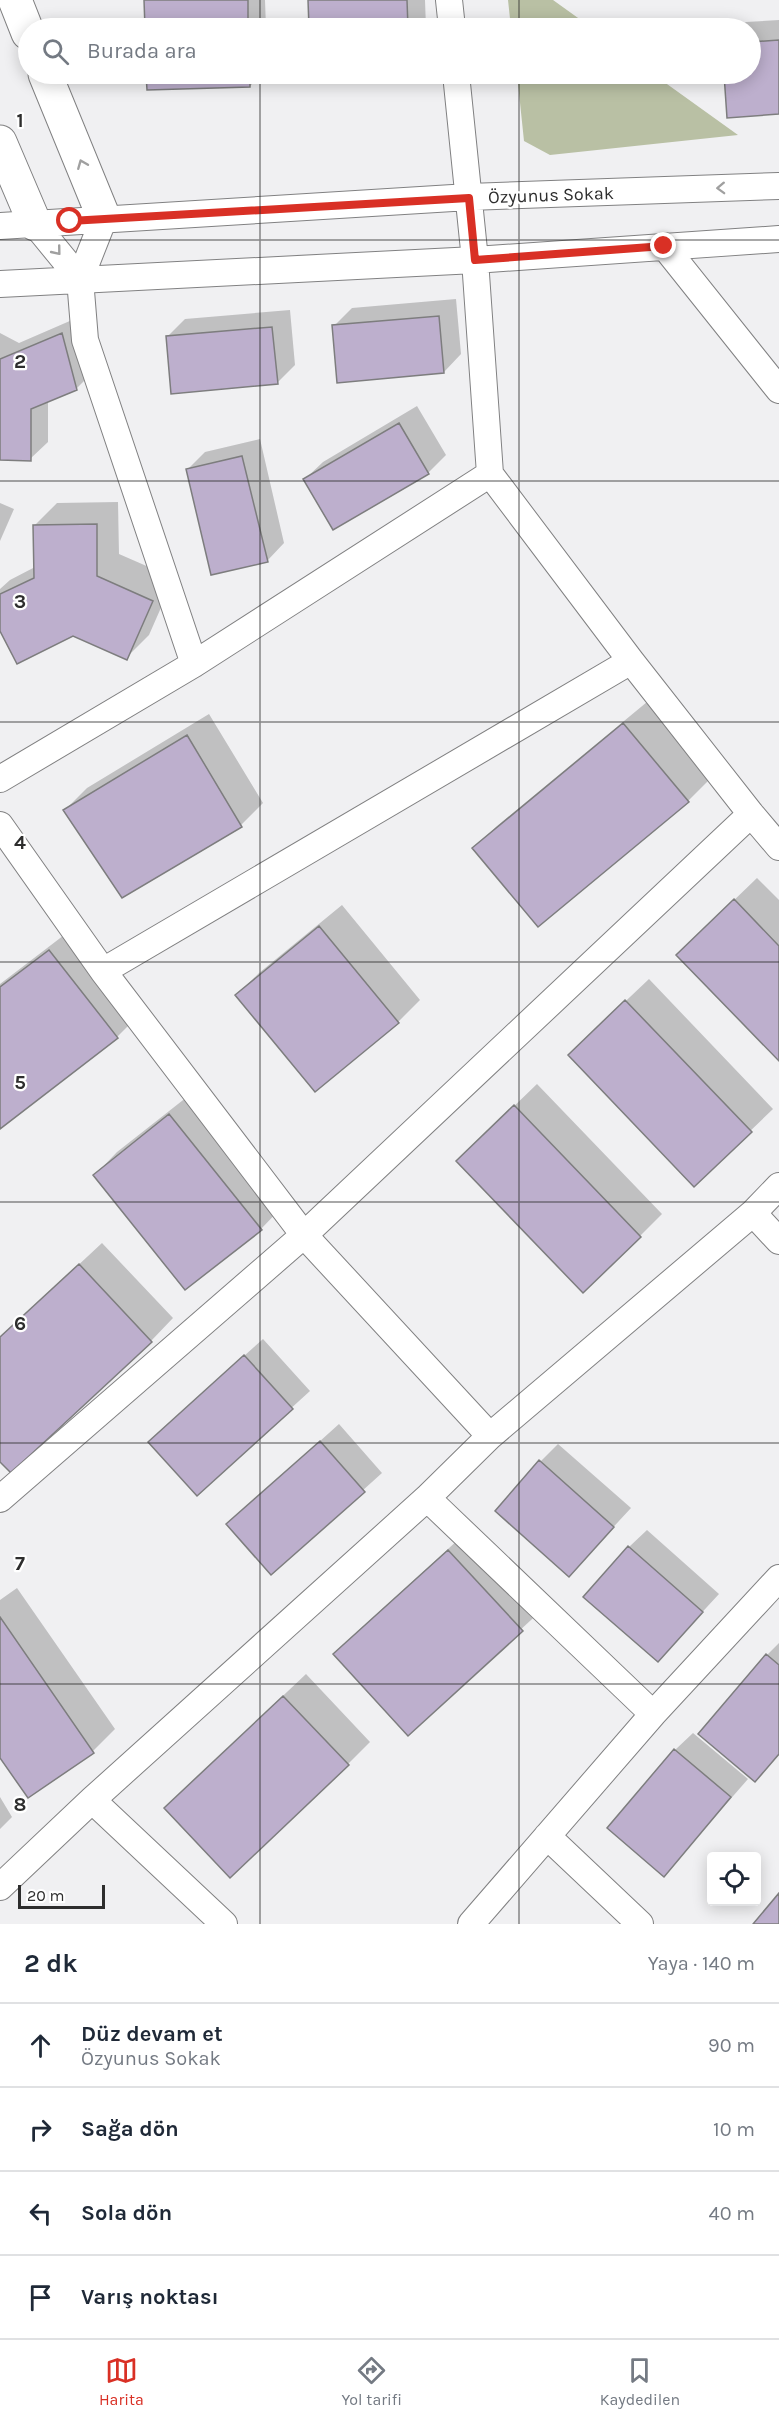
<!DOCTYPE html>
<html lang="tr">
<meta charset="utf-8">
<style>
:root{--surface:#fff;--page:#f6f6f7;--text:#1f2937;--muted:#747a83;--line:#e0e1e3;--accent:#d93025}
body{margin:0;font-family:Karla,sans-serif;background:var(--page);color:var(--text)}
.controls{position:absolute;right:18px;bottom:18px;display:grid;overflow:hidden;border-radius:6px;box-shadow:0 3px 15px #0003}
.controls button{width:54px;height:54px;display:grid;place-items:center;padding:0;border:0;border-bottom:2px solid var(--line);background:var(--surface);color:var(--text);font:30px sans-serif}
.scale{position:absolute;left:18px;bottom:15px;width:87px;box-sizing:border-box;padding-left:6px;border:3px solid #2d2d2d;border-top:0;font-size:16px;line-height:21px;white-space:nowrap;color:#2d2d2d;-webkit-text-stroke:4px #fff;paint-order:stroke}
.stop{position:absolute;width:18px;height:18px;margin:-14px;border:4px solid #d93025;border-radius:50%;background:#fff}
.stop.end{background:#d93025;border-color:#fff;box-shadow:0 2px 6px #0008}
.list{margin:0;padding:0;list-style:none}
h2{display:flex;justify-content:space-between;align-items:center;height:78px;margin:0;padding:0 24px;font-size:26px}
h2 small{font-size:20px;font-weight:400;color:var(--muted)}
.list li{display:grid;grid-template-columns:39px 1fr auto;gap:18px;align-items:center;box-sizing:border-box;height:84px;padding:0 24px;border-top:2px solid var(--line)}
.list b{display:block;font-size:22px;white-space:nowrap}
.list p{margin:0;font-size:20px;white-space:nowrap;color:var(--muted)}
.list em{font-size:20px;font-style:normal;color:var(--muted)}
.icon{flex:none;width:33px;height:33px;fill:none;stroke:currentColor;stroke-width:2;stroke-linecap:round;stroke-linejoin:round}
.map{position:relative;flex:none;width:779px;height:1924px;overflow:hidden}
.search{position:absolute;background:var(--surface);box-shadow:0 3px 15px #0003;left:18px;right:18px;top:18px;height:66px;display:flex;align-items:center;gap:15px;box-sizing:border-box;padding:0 21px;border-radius:33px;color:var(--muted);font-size:22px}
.sheet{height:414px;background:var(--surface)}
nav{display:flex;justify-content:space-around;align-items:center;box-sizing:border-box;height:84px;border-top:2px solid var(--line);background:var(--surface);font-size:16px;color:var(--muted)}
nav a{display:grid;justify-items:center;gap:3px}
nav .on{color:var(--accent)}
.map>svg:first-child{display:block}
.green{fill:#b9c0a4}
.shadow{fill:#0003}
.building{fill:#bdafcd;stroke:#7d7d7e;stroke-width:1.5}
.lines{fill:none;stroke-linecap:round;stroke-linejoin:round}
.minor-casing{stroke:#818182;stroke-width:28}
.tertiary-casing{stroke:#818182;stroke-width:35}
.minor{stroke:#fff;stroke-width:26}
.tertiary{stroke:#fff;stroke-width:33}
.oneway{stroke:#a0a0a0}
.route{stroke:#d93025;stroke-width:8}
.grid{fill:none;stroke:#2d2d2d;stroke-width:1.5;stroke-opacity:0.55}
.labels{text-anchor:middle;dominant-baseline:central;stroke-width:4.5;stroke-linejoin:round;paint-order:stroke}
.street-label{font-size:18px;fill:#2d2d2d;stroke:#fff}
.grid-label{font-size:20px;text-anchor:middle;font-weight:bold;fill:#2d2d2d;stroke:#fff;stroke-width:4.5;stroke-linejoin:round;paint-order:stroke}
</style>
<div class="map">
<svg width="779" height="1924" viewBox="0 0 779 1924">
<rect width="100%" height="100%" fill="#f0f0f2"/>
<path class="green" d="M508,0H553L592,28H511Z
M517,74H653L738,135L550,155L524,141Z"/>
<path class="shadow" d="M146,0H265L266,28H146Z
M309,0H425L426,28H311Z
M779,20V113L728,116L726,74H750V28H739L746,22Z
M148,74H262L250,86L148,89Z
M312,74H410L312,78Z
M456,299L461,354L444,372L334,326L352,308Z
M290,310L295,365L277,383L167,337L185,319Z
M79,317L94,371L76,389L48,400V442L30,459H0V333L19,343Z
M417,406L446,455L428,473L305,479L323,462Z
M260,439L284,543L267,561L187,470L205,452Z
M118,502L119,554L174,578L149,635L126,658L73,634L0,627V589L10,580L35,567V525L57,503Z
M0,503L14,509L0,541Z
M647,702L710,779L688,801L474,848L497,826Z
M209,714L263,803L241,825L122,896L65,810L87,788Z
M757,878L779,900V1059L701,932Z
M342,905L420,1000L398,1022L237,995L259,973Z
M72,929L139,1015L117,1037L0,1127V984Z
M649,979L773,1109L694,1185L592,1033Z
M537,1084L662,1214L640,1236L480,1139Z
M192,1093L283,1206L261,1229L186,1288L95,1175L117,1152Z
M102,1243L173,1318L151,1341L0,1460V1338Z
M263,1339L310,1391L197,1494L167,1425Z
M339,1424L382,1473L271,1573L228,1524Z
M558,1444L631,1508L569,1575L541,1461Z
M471,1528L544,1608L408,1734L357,1632Z
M647,1530L719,1594L658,1660L629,1547Z
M17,1588L115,1729L93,1751L0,1755V1600Z
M779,1643V1755L755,1780L767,1655Z
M306,1674L370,1742L348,1764L188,1786Z
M693,1733L748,1779L664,1875L675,1750Z
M0,1797L12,1817L0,1829Z"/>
<path class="building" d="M144,0H248V28H145Z
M308,0H407L408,28H309Z
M779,40V114L727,118L724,74H750V42Z
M146,74H250V87L147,90Z
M311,74H410V75L311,79Z
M439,316L444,373L337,383L332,325Z
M272,327L278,384L171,394L166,336Z
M62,333L77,390L31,409V461L0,460V359Z
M399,423L429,474L333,530L303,479Z
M242,456L268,562L211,575L186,469Z
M97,524V576L153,601L127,660L73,636L17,664L0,631V594L34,578L33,525Z
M623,723L689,802L538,927L472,848Z
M187,735L242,827L122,898L63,810Z
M734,899L779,946V1061L676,955Z
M319,926L399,1023L315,1092L235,995Z
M49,950L118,1038L0,1129V987Z
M625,1000L752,1132L694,1187L568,1055Z
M514,1105L641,1237L583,1293L456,1161Z
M169,1114L262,1230L185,1290L93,1175Z
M79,1264L152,1342L11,1473L0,1462V1337Z
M244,1355L293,1409L197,1496L148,1442Z
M320,1441L365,1492L271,1575L226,1524Z
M539,1460L614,1527L569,1577L495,1511Z
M628,1546L703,1612L658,1662L583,1597Z
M448,1550L523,1631L408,1736L333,1654Z
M0,1617L94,1753L28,1798L0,1758Z
M766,1654L779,1665V1754L755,1782L698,1734Z
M283,1696L349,1765L230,1878L164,1808Z
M674,1749L731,1797L664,1877L607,1828Z
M779,1893V1924H753Z"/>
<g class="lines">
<defs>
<path id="minor" d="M449,0L452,28
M456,74L475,260L490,474L631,661L751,814L779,847
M104,218L80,279L85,340L194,664
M35,224L80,279
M0,226L469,197L779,186
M664,246L779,390
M0,284L475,260L779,239
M0,779L194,664L490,474
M0,825L103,971L304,1235L490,1436
M103,971L631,661
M753,1213L779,1241
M427,1498L653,1714
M0,1499L304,1235L751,814
M92,1800L224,1924
M547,1836L640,1924
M0,1887L92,1800L427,1498L490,1436L753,1213L779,1186
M471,1924L653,1714L779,1578"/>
<path id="tertiary" d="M15,0L28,33
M45,74L104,218
M0,142L35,224"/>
</defs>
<use href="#minor" class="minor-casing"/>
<use href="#tertiary" class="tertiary-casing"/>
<use href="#minor" class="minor"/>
<use href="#tertiary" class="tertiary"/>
</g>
<defs><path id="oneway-chevron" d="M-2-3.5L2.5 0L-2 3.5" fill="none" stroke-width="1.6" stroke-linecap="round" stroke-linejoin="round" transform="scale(1.5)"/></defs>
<g class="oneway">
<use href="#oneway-chevron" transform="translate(82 164) rotate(-112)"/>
<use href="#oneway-chevron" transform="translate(721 188) rotate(178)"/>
<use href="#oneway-chevron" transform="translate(57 251) rotate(51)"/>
</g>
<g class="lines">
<path class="route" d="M70,221L469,198L475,260L664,246"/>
</g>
<path class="grid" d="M260,0V28M519,0V28M260,74V1924M519,74V1924M0,240H779M0,481H779M0,722H779M0,962H779M0,1202H779M0,1443H779M0,1684H779"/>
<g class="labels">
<g class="street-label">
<text transform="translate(551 195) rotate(-2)">Özyunus Sokak</text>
</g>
</g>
<g class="grid-label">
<text x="20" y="127">1</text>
<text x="20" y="368">2</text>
<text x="20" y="608">3</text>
<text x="20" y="849">4</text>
<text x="20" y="1089">5</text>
<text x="20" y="1330">6</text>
<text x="20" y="1570">7</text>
<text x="20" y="1811">8</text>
</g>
</svg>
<div class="controls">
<button><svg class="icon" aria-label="locate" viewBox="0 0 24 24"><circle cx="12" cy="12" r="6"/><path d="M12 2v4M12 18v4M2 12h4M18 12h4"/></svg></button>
</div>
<div class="scale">20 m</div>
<div class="stop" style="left:70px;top:221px"></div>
<div class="stop end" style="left:664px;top:246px"></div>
<div class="search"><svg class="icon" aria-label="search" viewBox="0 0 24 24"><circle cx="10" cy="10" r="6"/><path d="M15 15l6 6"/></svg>Burada ara</div>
</div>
<section class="sheet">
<h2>2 dk<small>Yaya · 140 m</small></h2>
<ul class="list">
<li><svg class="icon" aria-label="ahead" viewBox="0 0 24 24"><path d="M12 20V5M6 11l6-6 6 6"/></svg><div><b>Düz devam et</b><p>Özyunus Sokak</p></div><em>90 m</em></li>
<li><svg class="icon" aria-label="right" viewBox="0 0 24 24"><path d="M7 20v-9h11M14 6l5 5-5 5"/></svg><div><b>Sağa dön</b></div><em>10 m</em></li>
<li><svg class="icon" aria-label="left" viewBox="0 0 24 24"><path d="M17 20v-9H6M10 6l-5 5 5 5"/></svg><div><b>Sola dön</b></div><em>40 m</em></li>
<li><svg class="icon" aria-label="arrive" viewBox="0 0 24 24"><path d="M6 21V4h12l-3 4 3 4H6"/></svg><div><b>Varış noktası</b></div></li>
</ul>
</section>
<nav>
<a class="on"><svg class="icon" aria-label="map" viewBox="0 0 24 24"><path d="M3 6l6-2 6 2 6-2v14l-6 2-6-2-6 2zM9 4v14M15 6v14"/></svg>Harita</a>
<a><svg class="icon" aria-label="directions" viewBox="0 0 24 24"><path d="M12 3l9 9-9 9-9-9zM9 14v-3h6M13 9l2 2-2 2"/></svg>Yol tarifi</a>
<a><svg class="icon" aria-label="saved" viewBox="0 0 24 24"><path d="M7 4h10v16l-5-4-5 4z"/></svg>Kaydedilen</a>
</nav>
